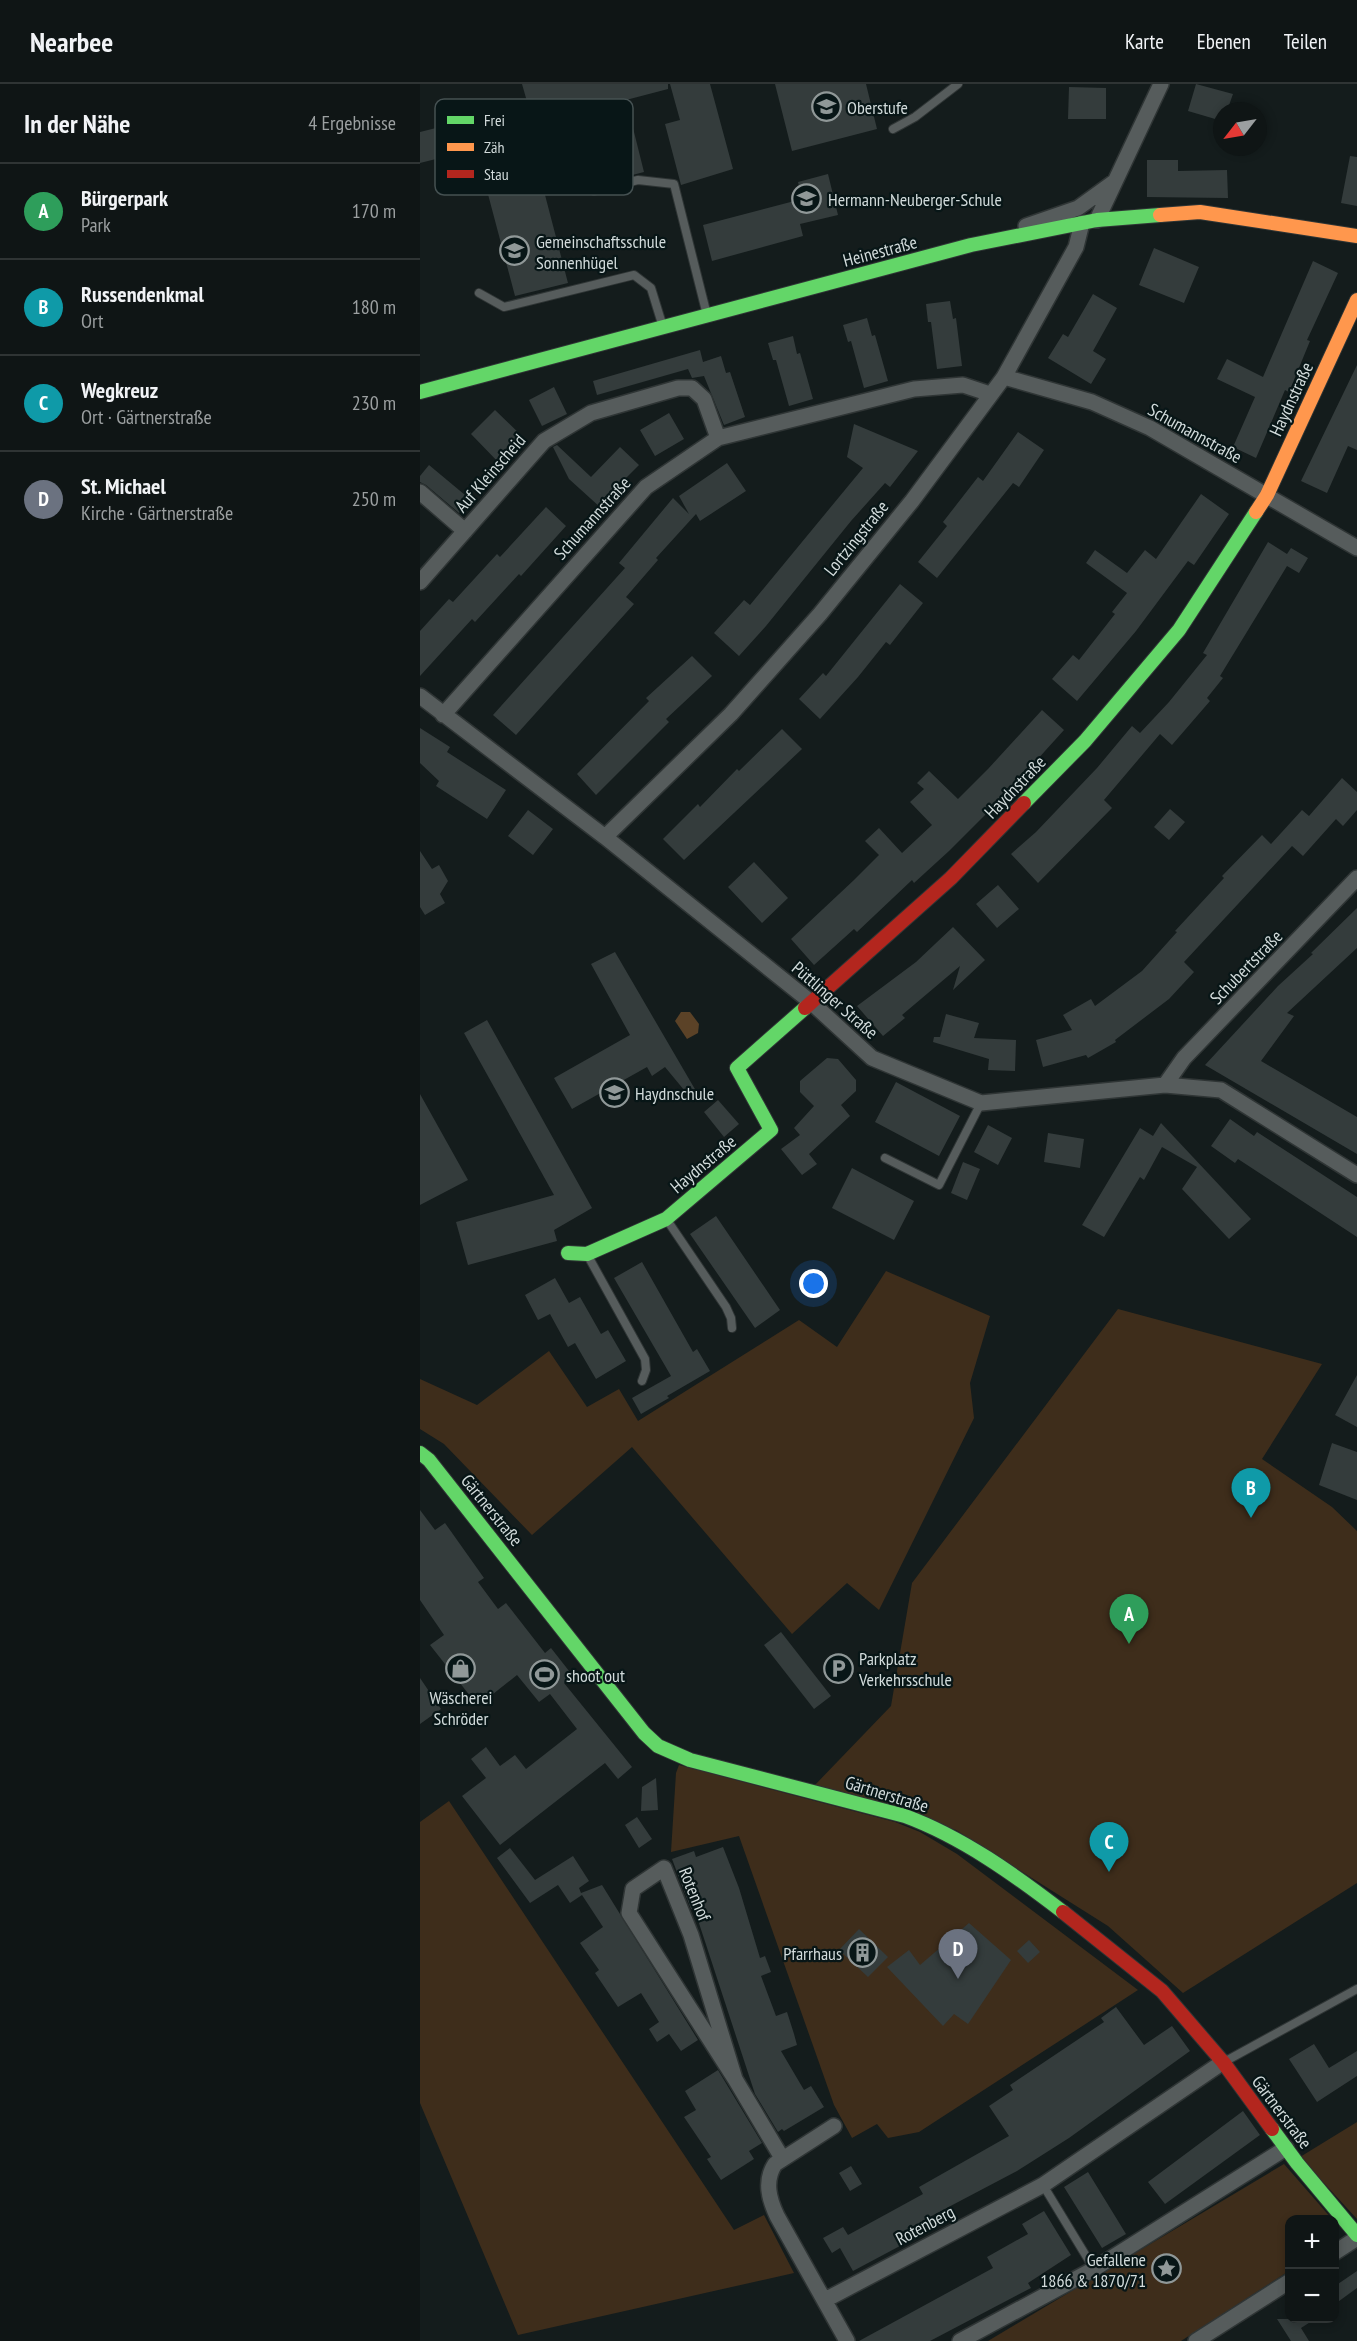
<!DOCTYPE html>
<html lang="de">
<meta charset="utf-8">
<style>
:root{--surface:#0f1515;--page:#181e1e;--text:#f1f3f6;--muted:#9b9fa0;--line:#2f3434;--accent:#0f766e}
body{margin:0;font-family:"PT Sans Narrow",sans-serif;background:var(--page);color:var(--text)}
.controls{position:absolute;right:18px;bottom:18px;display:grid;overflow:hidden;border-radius:12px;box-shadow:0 3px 9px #0003}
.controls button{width:54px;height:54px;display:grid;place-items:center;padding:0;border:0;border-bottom:2px solid var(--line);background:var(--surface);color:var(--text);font:30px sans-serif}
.compass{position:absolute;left:793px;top:18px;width:54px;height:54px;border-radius:50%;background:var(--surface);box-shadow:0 3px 9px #0003;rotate:239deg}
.you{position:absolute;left:394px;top:1200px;width:21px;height:21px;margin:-15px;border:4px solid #fff;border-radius:50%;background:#1a73e8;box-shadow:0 0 0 9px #1a73e833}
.badge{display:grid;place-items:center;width:39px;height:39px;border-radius:50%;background:var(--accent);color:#fff;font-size:20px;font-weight:700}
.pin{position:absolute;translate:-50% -50px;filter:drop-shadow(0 2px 3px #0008)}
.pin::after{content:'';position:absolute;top:32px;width:21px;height:18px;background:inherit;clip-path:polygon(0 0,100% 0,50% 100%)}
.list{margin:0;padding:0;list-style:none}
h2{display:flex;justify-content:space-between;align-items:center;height:78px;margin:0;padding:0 24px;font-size:26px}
h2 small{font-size:20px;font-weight:400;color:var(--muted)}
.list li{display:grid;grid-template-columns:39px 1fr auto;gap:18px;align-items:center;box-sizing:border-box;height:96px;padding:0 24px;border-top:2px solid var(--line)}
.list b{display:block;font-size:22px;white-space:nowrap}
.list p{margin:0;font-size:20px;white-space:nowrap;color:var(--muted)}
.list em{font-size:20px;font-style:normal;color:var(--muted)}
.map{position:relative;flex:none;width:937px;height:2257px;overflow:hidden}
header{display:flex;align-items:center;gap:36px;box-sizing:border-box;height:84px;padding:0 30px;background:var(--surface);border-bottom:2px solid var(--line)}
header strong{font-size:28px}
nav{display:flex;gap:33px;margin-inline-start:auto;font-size:21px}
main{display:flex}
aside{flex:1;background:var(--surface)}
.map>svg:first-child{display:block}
.green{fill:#3e2d1b}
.water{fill:#5b4227}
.building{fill:#343c3c}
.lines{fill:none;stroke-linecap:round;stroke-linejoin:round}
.lane-casing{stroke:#2f3535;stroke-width:10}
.street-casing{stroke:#2f3535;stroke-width:18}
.fast-casing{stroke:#2f3535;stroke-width:16}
.slow-casing{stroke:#2f3535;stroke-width:16}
.jam-casing{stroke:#2f3535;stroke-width:16}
.lane{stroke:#565c5c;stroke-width:8}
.street{stroke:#565c5c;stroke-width:15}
.fast{stroke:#63d668;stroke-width:14}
.slow{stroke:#ff974d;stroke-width:14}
.jam{stroke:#b3261e;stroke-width:14}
.labels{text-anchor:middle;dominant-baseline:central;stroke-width:4.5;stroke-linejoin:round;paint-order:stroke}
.poi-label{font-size:18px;fill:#d2dbdb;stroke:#081617;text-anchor:start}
.street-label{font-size:18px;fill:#d2dbdb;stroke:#081617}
.key{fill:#081617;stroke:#455152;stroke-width:1.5}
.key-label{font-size:16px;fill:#d2dbdb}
</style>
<header>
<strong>Nearbee</strong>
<nav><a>Karte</a><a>Ebenen</a><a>Teilen</a></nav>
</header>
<main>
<aside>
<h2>In der Nähe<small>4 Ergebnisse</small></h2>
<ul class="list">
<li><span class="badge" style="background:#2e9e5b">A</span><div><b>Bürgerpark</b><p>Park</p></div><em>170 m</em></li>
<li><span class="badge" style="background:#0f9aa8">B</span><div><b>Russendenkmal</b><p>Ort</p></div><em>180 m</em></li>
<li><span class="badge" style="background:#0f9aa8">C</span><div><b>Wegkreuz</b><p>Ort · Gärtnerstraße</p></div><em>230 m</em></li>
<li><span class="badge" style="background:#6b7280">D</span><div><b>St. Michael</b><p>Kirche · Gärtnerstraße</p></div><em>250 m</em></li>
</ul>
</aside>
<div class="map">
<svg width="937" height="2257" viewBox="0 0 937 2257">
<rect width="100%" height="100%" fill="#141c1c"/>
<path class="green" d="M466,1187L570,1232L550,1299L554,1334L459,1526L427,1499L372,1550L212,1363L112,1451L24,1360L0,1345V1295L57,1321L129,1267L167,1323L199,1305L218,1337L379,1236L417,1263Z
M698,1225L902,1280L842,1375L912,1423L937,1447V1799L763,1909L688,1842L536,1746L394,1702L471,1622L492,1499Z
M259,1681L475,1738L500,1748L537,1770L718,1906L499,2048L468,2054L457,2040L432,2054L414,2021L319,1752L251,1768L256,1689Z
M29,1717L314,2146L344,2131L374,2189L98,2251L0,2019V1738Z
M937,2038V2135L880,2073Z
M864,2080L912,2135L870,2136L869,2187L761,2257H568Z"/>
<path class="water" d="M261,928H270L279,940L278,949L267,955L255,937Z"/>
<path class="building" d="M102,0H248V5L206,16L224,88L166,103L147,32L107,42L148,199L95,212L56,65L0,79V48L108,21Z
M250,0H290L313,85L261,101L245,40L260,36Z
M355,0H446L457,45L372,67Z
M776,0L813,10L807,27H802V37L768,27Z
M649,3L686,4V35H648Z
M930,72L937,73V122L921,119Z
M727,76H758V87L807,86L808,114L727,113Z
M408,90L418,131L380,140L383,152L292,177L283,141L382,115L378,98Z
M734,164L779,183L764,219L719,201Z
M893,177L918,189L887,256L890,257L869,308L865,306L836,374L813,363L835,313L797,295L807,275L843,293Z
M673,210L697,224L673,267L686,275L671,300L628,274L643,250L648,253Z
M530,217L533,235L536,234L542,282L517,285L511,238H508L506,220Z
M447,234L452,252L455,251L468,297L444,304L431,257L428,258L423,241Z
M373,252L377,270L380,269L393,315L369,322L356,276H353L348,259Z
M280,266L283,278L301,272L306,289L310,288L325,333L304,341L284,292L272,294L268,285L177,311L173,297Z
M937,281V366L928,362L907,409L881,397Z
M134,303L147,330L122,342L109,316Z
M75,326L106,356L81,381L51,350Z
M249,329L264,355L235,372L220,346Z
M434,340L498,367L470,403L465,399L431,437L346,542L319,572L294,549L324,516L330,521L443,384L427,373Z
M598,348L624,366L599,403L593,399L517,494L498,478L527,442L523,438L558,393L563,397Z
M137,361L171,393L200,363L219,381L190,410L192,412L181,424L149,395L133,363Z
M307,379L326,407L280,437L276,430L236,474L238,476L206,513L214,520L96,651L73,631L205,484L199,479L253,414L269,430L259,412Z
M9,381L51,416L39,429L6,401L0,398V392Z
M781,410L809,430L774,481L768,477L716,547L657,617L632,595L653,571L659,576L695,530L692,528L707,509L666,479L675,466L707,489L725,466L736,475Z
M126,423L146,442L101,492L99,490L55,538L52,535L0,592V547L29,515L33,518L77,470L80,473Z
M848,458L867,470L871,464L888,474L879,489L867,482L800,592L803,594L787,614L790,617L752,661L740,650L684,716L692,724L618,799L591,770L616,748L677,684L712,642L720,649L749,618L787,571L783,569Z
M480,500L503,519L470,561L466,558L438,593L400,635L379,615L403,589L406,592Z
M272,572L292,592L246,635L249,638L176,711L157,690L229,617L226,614Z
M622,626L644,646L587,709L529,767L494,799L492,796L437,848L434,845L394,881L371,855L434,796L459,771L445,757L459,744L482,769L512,741L490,718L504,705L497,699L509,687L538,715L568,685Z
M0,644L30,663L27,668L86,706L67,735L16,702L19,697L0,679Z
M362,645L382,665L264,776L243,755L278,720L280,723L317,685L319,687Z
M922,694L937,708V726L923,742L916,735L883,772L872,762L764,878L774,888L749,915L695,956L696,958L668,974L666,971L623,983L616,956L652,946L643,931L671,915L675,922L722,887L757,848L755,847L804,794L802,792L842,751L851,760L882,726L889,732Z
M750,725L765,738L749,756L734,743Z
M108,726L133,745L113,771L88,752Z
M0,767L12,785L19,781L28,797L20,810L25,819L5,831L0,823Z
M334,778L368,814L342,839L308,803Z
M578,801L599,825L577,844L556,820Z
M937,824V864L867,929L874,932L841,977L937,1033V1070L785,981L858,902L893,870L891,869Z
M533,843L565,876L533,906L540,882L482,931L485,934L463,952L437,922L496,878Z
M195,868L276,1007L269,1012L245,983L232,992L227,983L152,1025L134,994L210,951L171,880Z
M526,930L559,939L554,954L596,956L595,987L568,986L569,975L513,958L514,953H520Z
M67,936L172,1124L134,1146L137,1157L48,1181L36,1138L134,1111L44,949Z
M407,974L418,975L436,996V1007L421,1021L430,1032L389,1070L397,1080L382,1091L361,1065L380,1051L374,1044L394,1022L380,1008V997Z
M476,998L540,1032L519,1072L455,1038Z
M0,1010L48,1096L0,1121Z
M298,1016L319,1040L304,1053L284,1028Z
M810,1035L834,1052L837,1048L937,1113V1153L818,1075L815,1079L791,1062Z
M741,1039L831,1135L809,1155L762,1105L777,1083L742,1063L724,1096L720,1093L684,1153L662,1141L720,1044L733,1052Z
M568,1041L592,1054L578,1081L554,1068Z
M628,1049L664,1055L660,1084L624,1078Z
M543,1078L560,1085L547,1116L531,1109Z
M432,1084L494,1117L474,1156L412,1124Z
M296,1132L360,1226L335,1244L270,1150Z
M222,1178L273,1268L277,1265L290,1287L247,1312L249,1314L221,1330L212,1314L251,1292L194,1194Z
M135,1194L149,1219L160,1213L181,1250L188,1246L206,1277L176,1295L155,1259L148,1263L130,1230L118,1236L105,1211Z
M937,1291V1343L915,1331Z
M912,1359L937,1368V1416L899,1401Z
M0,1426L15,1446L25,1439L64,1494L58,1498L78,1525L86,1519L125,1569L131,1564L153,1592L144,1599L212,1683L198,1695L185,1679L80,1761L42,1712L66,1694L51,1675L66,1663L80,1682L95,1671L106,1685L157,1645L130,1610L119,1618L97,1591L58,1622L10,1561L24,1551L0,1516Z
M361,1548L411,1612L394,1625L344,1561Z
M0,1594L21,1625L0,1640Z
M236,1694L238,1726L221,1727L222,1703Z
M217,1733L232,1755L219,1764L205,1741Z
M303,1763L319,1804L340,1874L345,1872L351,1888L341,1892L356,1932L367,1928L374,1950L377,1961L361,1967L384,2006L391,2002L404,2023L364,2047L362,2045L358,2048L335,2010L274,1824L271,1825L252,1775L274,1767L276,1773Z
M90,1764L115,1796L153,1772L169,1797L159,1804L161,1809L182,1801L278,1956L261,1967L249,1950L237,1958L229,1945L239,1938L221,1909L198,1923L175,1889L179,1886L160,1859L183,1843L162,1811L150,1819L138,1801L110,1819L77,1774Z
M549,1839L591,1876L548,1940L534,1930L523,1942L467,1883L489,1866L500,1881Z
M439,1845L468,1873L448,1893L419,1866Z
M609,1856L620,1868L608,1879L597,1867Z
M696,1923L724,1961L752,1942L770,1967L649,2054L597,2087L502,2137L508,2147L433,2187L420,2164L412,2169L403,2154L423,2143L428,2151L472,2127L503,2110L499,2103L589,2052L569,2022L593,2006L590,2001L684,1938L681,1934Z
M894,1960L909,1984L937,1967V1992L897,2018L869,1975Z
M298,1986L342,2059L329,2067L334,2075L301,2096L287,2075L291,2073L264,2033L276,2026L265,2007Z
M823,2027L840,2051L745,2120L728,2098Z
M431,2082L442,2100L430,2107L419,2089Z
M668,2088L706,2150L682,2164L644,2103Z
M624,2127L651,2171L608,2199L611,2204L510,2257H439L573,2184L567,2173L608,2150L602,2140Z
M937,2187V2204L915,2220V2202Z
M857,2235H895L881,2244L889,2257H871Z"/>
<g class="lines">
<defs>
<path id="lane" d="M473,45L495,33L538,0
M174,107L218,96L254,100L287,231
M59,209L84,223L214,191L231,204L243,243
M465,1074L519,1101L561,1019
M247,1136L306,1223L311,1234L312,1244
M168,1172L225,1275L226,1286L222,1297
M804,1978L937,1905
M623,2101L674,2185"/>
<path id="street" d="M677,136L741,0
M606,142L658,124L694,98
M584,293L672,318L730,344L937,464
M0,408L45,447
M0,498L124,357L171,329L258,304H272L284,315L298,354
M0,612L185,753L392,919L452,974L561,1019L745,1001L801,1006L937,1091
M23,631L226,403L298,354L494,305L543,301L570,310
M185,753L311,630L400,530L492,417L584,293L656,163L662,139
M745,1001L764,974L937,794
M315,1995L209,1829L213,1805L244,1784L271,1851L315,1995L362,2074
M414,2042L355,2080C344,2097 349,2115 357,2132L427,2257
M914,2169L937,2154
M405,2216L623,2101L803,1978
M540,2257L674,2185L866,2064
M776,2257L870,2197"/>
<path id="fast" d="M0,308L551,161L677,136L740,131
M604,719L665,657L759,546L836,428
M148,1169L167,1170L246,1135L351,1046L317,984L385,924
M0,1369L9,1376L224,1649L238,1662L270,1676L485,1732C542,1753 595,1791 643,1828
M852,2045L877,2079L937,2151"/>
<path id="slow" d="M740,131L780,128L937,152
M836,428L847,411L937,216"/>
<path id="jam" d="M385,924L531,794L604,719
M643,1828L742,1907L803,1978L852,2045"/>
</defs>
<use href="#lane" class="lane-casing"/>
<use href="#street" class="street-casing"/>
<use href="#fast" class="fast-casing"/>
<use href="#slow" class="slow-casing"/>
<use href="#jam" class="jam-casing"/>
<use href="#lane" class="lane"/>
<use href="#street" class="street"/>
<use href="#fast" class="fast"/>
<use href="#slow" class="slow"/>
<use href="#jam" class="jam"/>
</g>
<defs>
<symbol id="school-ring" viewBox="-11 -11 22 22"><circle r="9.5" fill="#081617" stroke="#909898" stroke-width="1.5"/><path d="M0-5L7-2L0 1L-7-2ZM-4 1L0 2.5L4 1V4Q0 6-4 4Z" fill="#909898"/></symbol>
<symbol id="shop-ring" viewBox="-11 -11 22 22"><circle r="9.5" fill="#081617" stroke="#909898" stroke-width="1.5"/><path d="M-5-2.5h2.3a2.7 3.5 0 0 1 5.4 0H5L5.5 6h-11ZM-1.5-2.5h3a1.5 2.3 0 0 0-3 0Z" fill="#909898"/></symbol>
<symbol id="parking-ring" viewBox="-11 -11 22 22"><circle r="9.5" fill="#081617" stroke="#909898" stroke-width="1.5"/><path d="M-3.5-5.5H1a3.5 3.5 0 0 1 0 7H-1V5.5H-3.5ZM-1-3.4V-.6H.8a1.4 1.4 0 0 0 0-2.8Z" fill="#909898"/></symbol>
<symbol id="stadium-ring" viewBox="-11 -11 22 22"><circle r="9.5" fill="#081617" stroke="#909898" stroke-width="1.5"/><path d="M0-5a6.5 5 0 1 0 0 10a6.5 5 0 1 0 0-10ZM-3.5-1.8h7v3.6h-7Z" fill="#909898"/></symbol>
<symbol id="building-ring" viewBox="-11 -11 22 22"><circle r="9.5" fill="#081617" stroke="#909898" stroke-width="1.5"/><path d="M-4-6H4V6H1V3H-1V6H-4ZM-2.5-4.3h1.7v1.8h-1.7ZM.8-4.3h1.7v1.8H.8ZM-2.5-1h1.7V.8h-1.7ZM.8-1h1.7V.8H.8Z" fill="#909898"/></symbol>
<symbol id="sight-ring" viewBox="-11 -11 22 22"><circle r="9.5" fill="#081617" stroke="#909898" stroke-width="1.5"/><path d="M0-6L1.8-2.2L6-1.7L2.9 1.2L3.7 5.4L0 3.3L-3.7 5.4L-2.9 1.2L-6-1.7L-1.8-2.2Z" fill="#909898"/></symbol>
</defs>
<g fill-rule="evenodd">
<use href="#school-ring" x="390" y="6" width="33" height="33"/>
<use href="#school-ring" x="370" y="98" width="33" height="33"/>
<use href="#school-ring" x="78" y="150" width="33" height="33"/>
<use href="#school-ring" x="178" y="992" width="33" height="33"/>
<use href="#shop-ring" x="24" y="1568" width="33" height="33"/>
<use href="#parking-ring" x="402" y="1568" width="33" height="33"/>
<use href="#stadium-ring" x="108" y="1574" width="33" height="33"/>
<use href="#building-ring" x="426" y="1852" width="33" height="33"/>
<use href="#sight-ring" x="730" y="2168" width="33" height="33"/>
</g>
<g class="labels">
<g class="poi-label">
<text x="427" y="23">Oberstufe</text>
<text x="408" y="115">Hermann-Neuberger-Schule</text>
<text x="116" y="157">Gemeinschaftsschule<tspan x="116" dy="21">Sonnenhügel</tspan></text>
<text x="215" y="1009">Haydnschule</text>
<text x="439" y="1574">Parkplatz<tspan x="439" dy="21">Verkehrsschule</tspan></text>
<text x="146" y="1591">shoot out</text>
<text x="41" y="1613" text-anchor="middle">Wäscherei<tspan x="41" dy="21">Schröder</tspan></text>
<text x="422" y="1869" text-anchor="end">Pfarrhaus</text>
<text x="726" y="2175" text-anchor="end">Gefallene<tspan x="726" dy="21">1866 &amp; 1870/71</tspan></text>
</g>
<g class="street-label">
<text transform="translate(460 167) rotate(-15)">Heinestraße</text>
<text transform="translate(871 315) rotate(-65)">Haydnstraße</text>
<text transform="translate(775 349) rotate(29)">Schumannstraße</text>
<text transform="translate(70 389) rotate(-49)">Auf Kleinscheid</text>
<text transform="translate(172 434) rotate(-48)">Schumannstraße</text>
<text transform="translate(436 454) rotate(-51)">Lortzingstraße</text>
<text transform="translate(595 703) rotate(-46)">Haydnstraße</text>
<text transform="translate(826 883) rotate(-46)">Schubertstraße</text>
<text transform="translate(415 916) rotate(41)">Püttlinger Straße</text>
<text transform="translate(283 1080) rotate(-40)">Haydnstraße</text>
<text transform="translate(72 1426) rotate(51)">Gärtnerstraße</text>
<text transform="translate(467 1710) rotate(17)">Gärtnerstraße</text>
<text transform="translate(275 1810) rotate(68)">Rotenhof</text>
<text transform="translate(862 2028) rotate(53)">Gärtnerstraße</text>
<text transform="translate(505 2141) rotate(-28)">Rotenberg</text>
</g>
</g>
<rect x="15" y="15" width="198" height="96" rx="9" class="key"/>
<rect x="27" y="32" width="27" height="8" fill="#63d668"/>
<rect x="27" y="59" width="27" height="8" fill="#ff974d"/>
<rect x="27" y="86" width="27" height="8" fill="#b3261e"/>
<g class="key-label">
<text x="64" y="42">Frei</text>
<text x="64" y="69">Zäh</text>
<text x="64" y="96">Stau</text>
</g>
</svg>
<div class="controls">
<button>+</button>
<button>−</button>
</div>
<svg class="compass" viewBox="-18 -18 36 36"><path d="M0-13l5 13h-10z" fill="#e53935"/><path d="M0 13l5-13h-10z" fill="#9b9fa0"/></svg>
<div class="you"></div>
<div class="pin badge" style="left:709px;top:1560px;background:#2e9e5b">A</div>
<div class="pin badge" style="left:831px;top:1434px;background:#0f9aa8">B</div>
<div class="pin badge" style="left:689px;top:1788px;background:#0f9aa8">C</div>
<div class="pin badge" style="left:538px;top:1895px;background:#6b7280">D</div>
</div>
</main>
